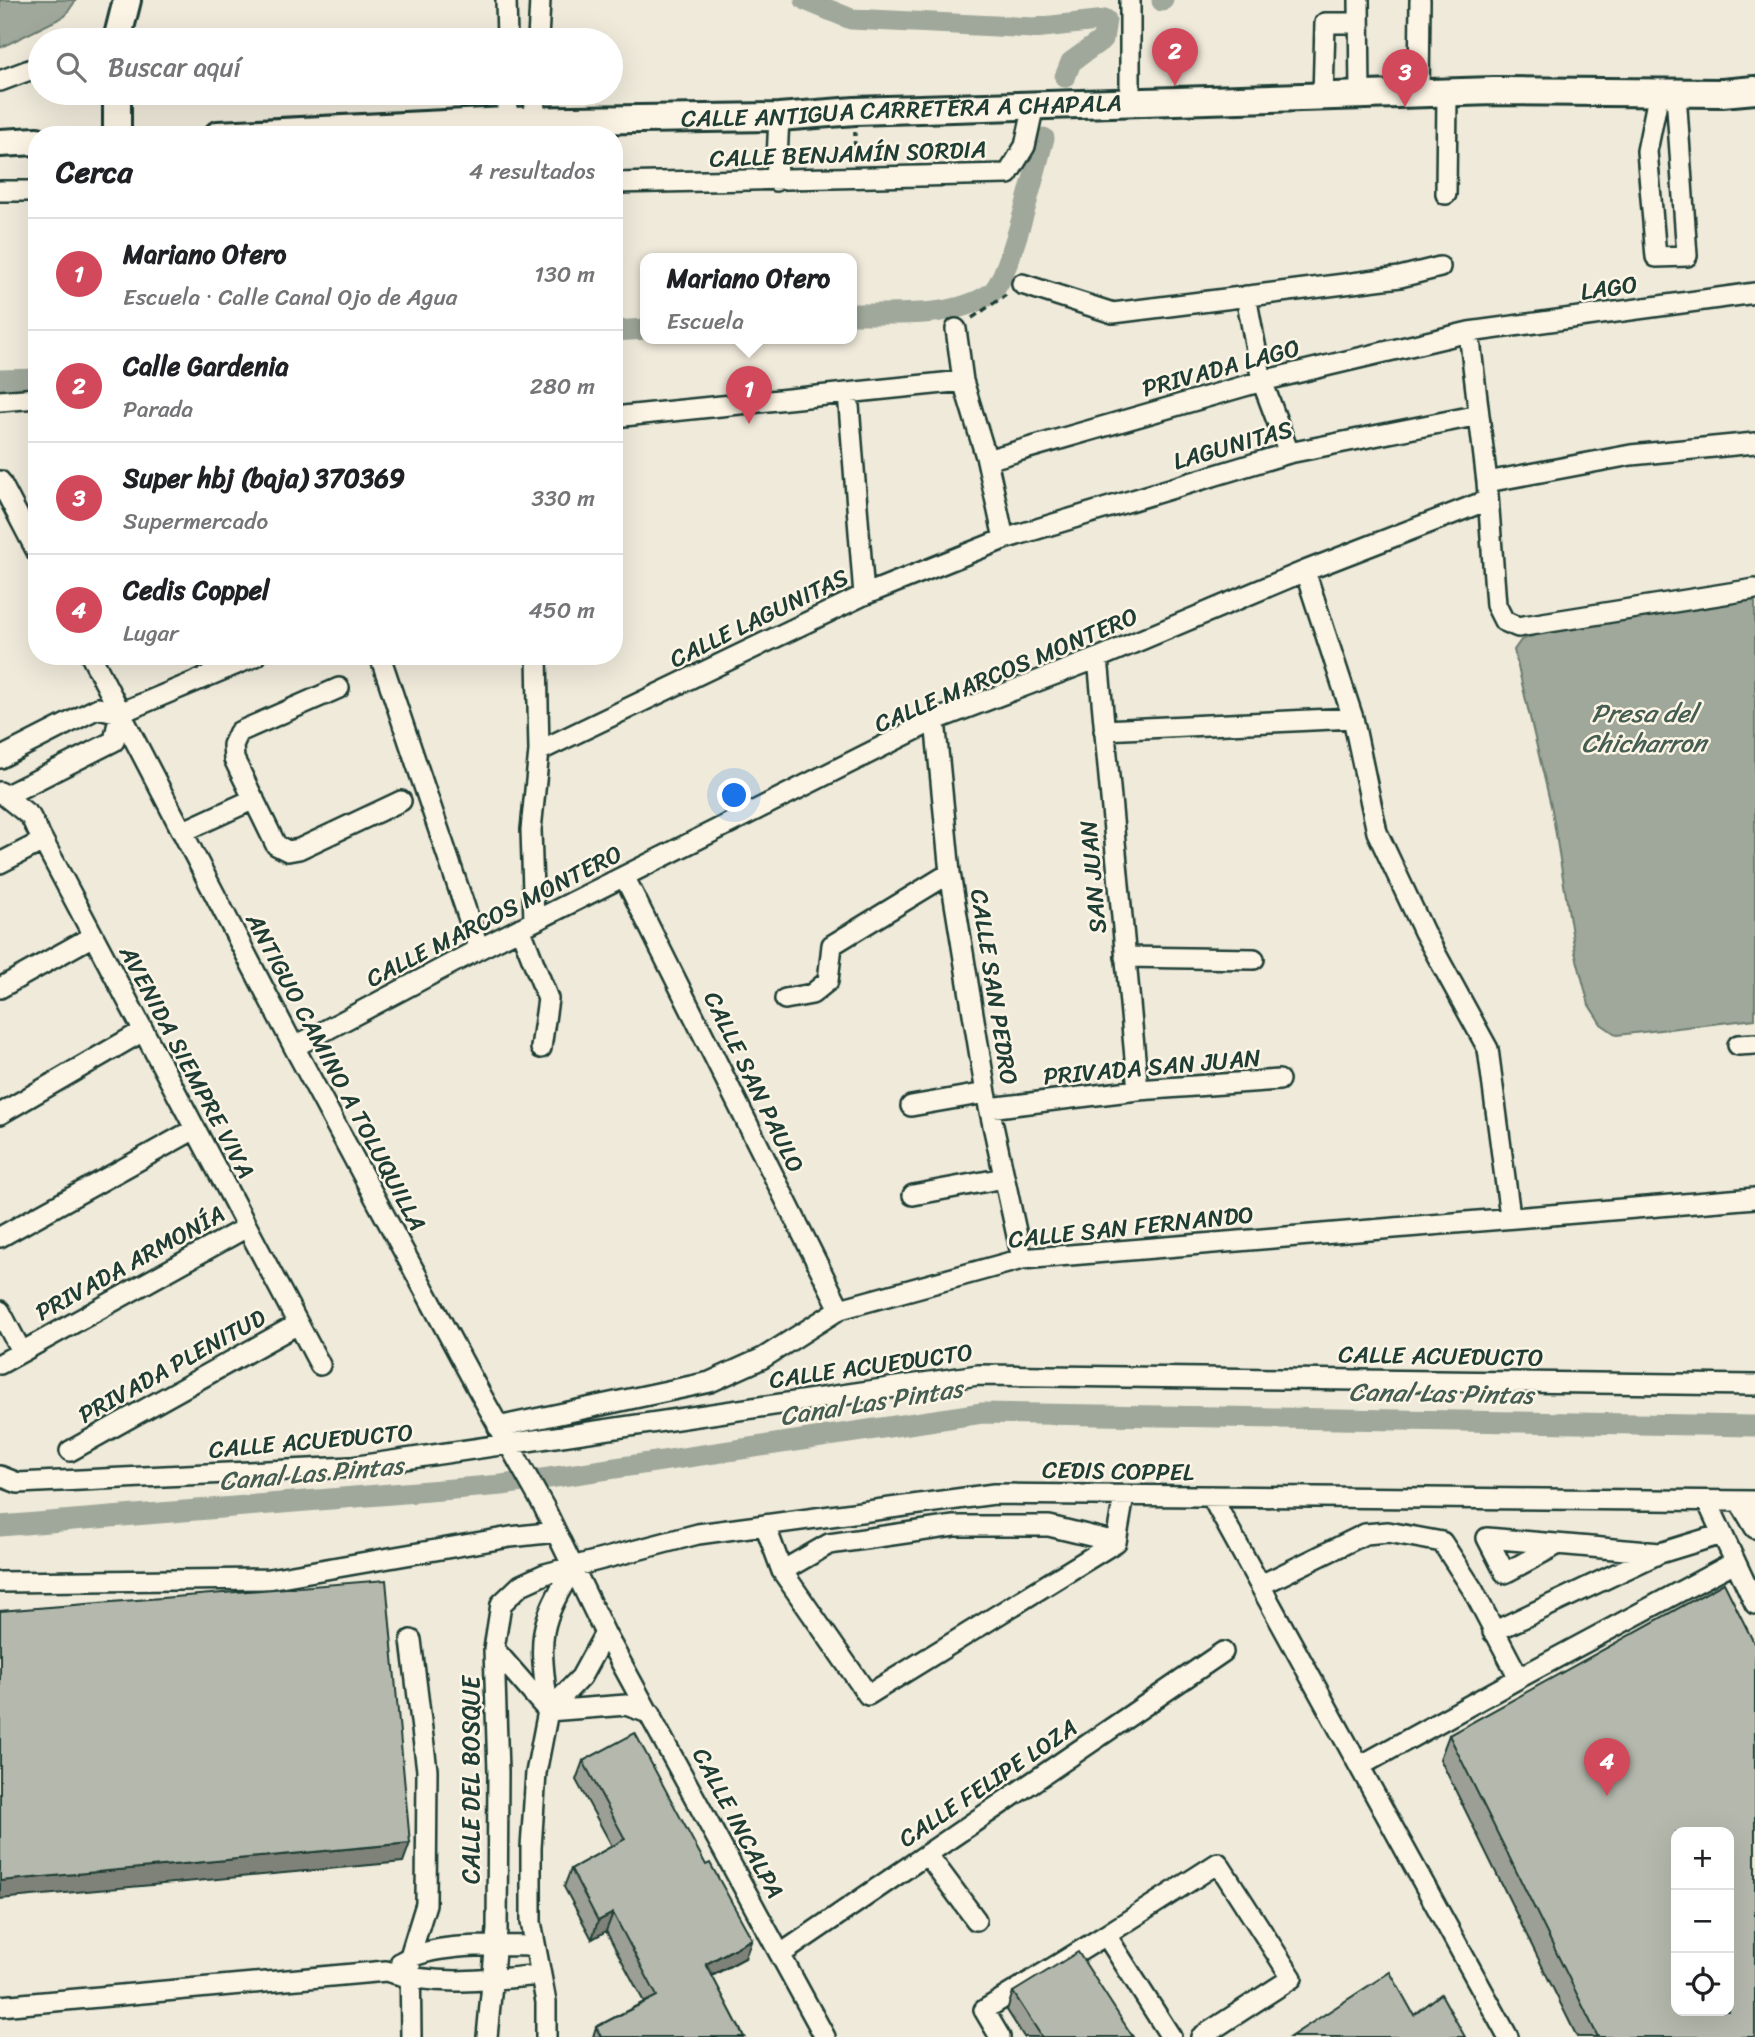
<!DOCTYPE html>
<html lang="es">
<meta charset="utf-8">
<style>
:root{--surface:#fff;--page:#f6f6f6;--text:#202124;--muted:#757577;--line:#e0e0e0;--accent:#d1495b}
body{margin:0;font-family:Sriracha,sans-serif;background:var(--page);color:var(--text)}
.controls{position:absolute;right:21px;bottom:21px;display:grid;overflow:hidden;border-radius:14px;box-shadow:0 7px 28px #0002}
.controls button{width:63px;height:63px;display:grid;place-items:center;padding:0;border:0;border-bottom:2px solid var(--line);background:var(--surface);color:var(--text);font:35px sans-serif}
.you{position:absolute;left:735px;top:796px;width:24px;height:24px;margin:-18px;border:5px solid #fff;border-radius:50%;background:#1a73e8;box-shadow:0 0 0 10px #1a73e833}
.badge{display:grid;place-items:center;width:46px;height:46px;border-radius:50%;background:var(--accent);color:#fff;font-size:23px;font-weight:700}
.pin{position:absolute;translate:-50% -58px;filter:drop-shadow(0 2px 4px #0008)}
.pin::after{content:'';position:absolute;top:37px;width:24px;height:21px;background:inherit;clip-path:polygon(0 0,100% 0,50% 100%)}
.popup{position:absolute;left:640px;top:253px;width:217px;height:91px;box-sizing:border-box;display:grid;place-content:center;border-radius:14px;background:var(--surface);filter:drop-shadow(0 2px 5px #0005);font-size:23px;white-space:nowrap;color:var(--muted)}
.popup b{font-size:26px;color:var(--text)}
.popup::after{content:'';position:absolute;left:50%;top:100%;margin-left:-14px;border:14px solid transparent;border-top-color:var(--surface)}
.list{margin:0;padding:0;list-style:none}
h2{display:flex;justify-content:space-between;align-items:center;height:91px;margin:0;padding:0 28px;font-size:30px}
h2 small{font-size:23px;font-weight:400;color:var(--muted)}
.list li{display:grid;grid-template-columns:46px 1fr auto;gap:21px;align-items:center;box-sizing:border-box;height:112px;padding:0 28px;border-top:2px solid var(--line)}
.list b{display:block;font-size:26px;white-space:nowrap}
.list p{margin:0;font-size:23px;white-space:nowrap;color:var(--muted)}
.list em{font-size:23px;font-style:normal;color:var(--muted)}
.icon{flex:none;width:38px;height:38px;fill:none;stroke:currentColor;stroke-width:2;stroke-linecap:round;stroke-linejoin:round}
.map{position:relative;flex:none;width:1755px;height:2037px;overflow:hidden}
.search{position:absolute;background:var(--surface);box-shadow:0 7px 28px #0002;left:28px;top:28px;width:595px;height:77px;display:flex;align-items:center;gap:18px;box-sizing:border-box;padding:0 24px;border-radius:38px;color:var(--muted);font-size:26px}
.panel{position:absolute;background:var(--surface);box-shadow:0 7px 28px #0002;left:28px;top:126px;width:595px;height:539px;border-radius:28px}
.map>svg:first-child{display:block}
.water{fill:#9fa89a;stroke:#6c7d71;stroke-width:2}
.lines{fill:none;stroke-linecap:round;stroke-linejoin:round}
.canal{stroke:#9fa89a;stroke-width:21}
.minor-casing{stroke:#1f3d34;stroke-width:24}
.major-casing{stroke:#1f3d34;stroke-width:32}
.path{stroke:#1f3d34;stroke-width:3.5;stroke-dasharray:7 5;stroke-linecap:butt}
.minor{stroke:#fcf5e5;stroke-width:19}
.major{stroke:#fcf5e5;stroke-width:26}
.wall{fill:#9c9f95;stroke:#1f3d34;stroke-width:2}
.shaded-wall{fill:#7f8279;stroke:#1f3d34;stroke-width:2}
.building{fill:#b5b9ad;stroke:#1f3d34;stroke-width:2;fill-rule:evenodd}
.labels{text-anchor:middle;dominant-baseline:central;stroke-width:5;stroke-linejoin:round;paint-order:stroke}
.street-label{font-size:24px;fill:#1f3d34;stroke:#fcf5e5}
.water-label{font-size:26px;font-style:italic;fill:#455d53;stroke:#fcf5e5}
</style>
<div class="map">
<svg width="1755" height="2037" viewBox="0 0 1755 2037">
<rect width="100%" height="100%" fill="#efeada"/>
<filter id="ink" filterUnits="userSpaceOnUse"><feTurbulence type="fractalNoise" baseFrequency=".0143" numOctaves="2"/><feDisplacementMap in="SourceGraphic" scale="14" xChannelSelector="R" yChannelSelector="G"/><feConvolveMatrix kernelMatrix="1 2 1 2 8 2 1 2 1" color-interpolation-filters="sRGB"/></filter>
<g filter="url(#ink)">
<path class="water" d="M0,0H76L65,16L0,48Z
M1755,599V1019L1617,1035L1601,1024L1589,1005L1575,952L1552,810L1514,650L1521,640L1544,632Z"/>
<g class="lines">
<path class="canal" d="M805,0L851,19L1034,28L1106,20L1103,39L1071,62L1065,77
M1162,1L1163,0
M852,314C895,313 952,319 990,294C1009,282 1036,166 1044,138
M614,331L646,329
M0,380L37,379
M0,1526L502,1485L982,1413L1755,1426"/>
<defs>
<path id="minor" d="M506,0L507,40
M1130,0V103
M1359,0L1360,96
M538,40L540,0
M0,81L40,66
M1659,92L1647,151L1656,257L1687,256L1676,93
M507,93V135
M1419,94L1420,0
M1323,97L1325,23H1359
M534,135L535,93
M776,181L779,117
M614,183L1008,174L1025,146L1034,105
M0,191H37
M1446,194L1447,93
M1022,284L1113,313L1400,277L1440,267
M1246,296L1262,381L1289,453
M956,329L963,381L987,460L1004,539
M1469,332L1487,482L1496,605L1504,621L1518,627L1755,589
M848,393L864,595
M0,401L37,398
M614,417L963,381
M987,460L1262,381L1469,332L1755,293
M0,481L37,552
M1487,482L1631,455L1755,443
M1305,571L1353,718L1377,832L1424,932L1488,1049L1510,1216
M91,656L294,1047L475,1384L544,1507L605,1633L825,2037
M380,656L479,949
M1098,658L1138,1090
M339,688L239,732L233,745L234,759L276,845L288,851L299,849L401,801
M935,720L950,873L986,1093L1022,1259
M1104,730L1353,718
M539,751L864,595L1004,539L1289,453L1479,415
M0,758L98,708L120,713L256,656
M0,792L30,816L320,1365
M5,796L114,741L120,713
M182,832L254,799
M0,863L43,841
M624,876L840,1309
M534,921L531,830L539,751L537,656
M520,928L548,999L541,1048
M1125,957L1254,959
M0,988L93,936
M785,999L812,994L828,981L832,945L950,873
M1738,1045L1755,1044
M294,1047L479,949L935,720L1098,658L1305,571L1488,500
M911,1106L986,1093
M989,1108L1138,1090L1279,1080
M0,1114L143,1031
M913,1195L1004,1178
M0,1237L195,1129
M0,1311L21,1351
M0,1364L247,1227
M498,1427L710,1382L763,1358L840,1309L1022,1259L1755,1198
M70,1451L298,1324
M0,1476L18,1483L351,1467L978,1375L1755,1385
M1211,1496L1508,2037
M1707,1501L1755,1604
M1739,1501L1755,1528
M765,1525L782,1571L868,1695L1116,1542L1124,1496
M1555,1546L1505,1573L1487,1538L1660,1553
M782,1571L829,1544L954,1526H1049L1116,1542
M0,1582L269,1579L510,1537L556,1532
M1261,1585L1365,1534L1388,1532L1442,1542L1473,1590L1519,1678L1360,1766
M1493,1632L1660,1553L1722,1534
M411,1640L427,1770L426,1904L410,1956L411,2037
M494,1649L548,1711
M1519,1678L1735,1562
M548,1711C541,1644 534,1628 573,1569
M548,1711L626,1705L651,1714
M927,1854L976,1920
M781,1954L1223,1652
M401,1962C435,1942 496,1946 535,1946
M0,2006L386,1971C435,1987 489,1980 540,1975
M487,2037L497,1930L498,1772L494,1649L501,1604L521,1585L545,1574L698,1534L994,1494L1755,1501
M546,2037V2002L531,1922V1848L536,1773L548,1711L581,1677L605,1633
M1000,2037L984,2010L1106,1935
M1171,2037L1106,1935L1218,1863L1292,1978L1201,2037"/>
<g id="major">
<path d="M117,40L127,0"/>
<path d="M117,93V135"/>
<path id="s1" d="M218,135L507,121L779,117L855,111L1494,91L1722,93L1755,90"/>
<path d="M0,143L37,141"/>
</g>
</defs>
<use href="#minor" class="minor-casing"/>
<use href="#major" class="major-casing"/>
<path class="path" d="M854,160L855,132
M972,318L1006,295"/>
<use href="#minor" class="minor"/>
<use href="#major" class="major"/>
</g>
<path class="wall" d="M1449,1735L1755,2037H1577L1440,1759Z
M583,1761L745,1958L712,1976L744,2037H593L596,2027L644,2002L606,1931L592,1939L564,1887L571,1869L612,1846L576,1780Z
M1013,1992L1133,2037H1024L1007,2010Z"/>
<path class="shaded-wall" d="M410,1843L403,1862L0,1899V1881Z
M613,1913L606,1931L592,1939L598,1921Z
M752,1939L745,1958L699,1982L706,1964Z"/>
<path class="building" d="M386,1580L410,1843L0,1881V1611Z
M1724,1583L1755,1645V2037H1598L1449,1735ZM1676,1832H1729V2011H1676Z
M635,1733L706,1865L710,1863L752,1939L706,1964L744,2037H601L596,2027L657,1996L613,1913L598,1921L571,1869L625,1839L583,1761Z
M1078,1952L1133,2037H1042L1013,1992Z
M1390,1972L1414,2015L1441,1994L1465,2037H1290Z"/>
</g>
<g class="labels">
<g class="street-label">
<text stroke="none"><textPath href="#s1" startOffset="684">CALLE ANTIGUA CARRETERA A CHAPALA</textPath></text>
<text transform="translate(848 154) rotate(-2)">CALLE BENJAMÍN SORDIA</text>
<text transform="translate(1609 288) rotate(-8)">LAGO</text>
<text transform="translate(1221 368) rotate(-15)">PRIVADA LAGO</text>
<text transform="translate(1233 445) rotate(-16)">LAGUNITAS</text>
<text transform="translate(759 618) rotate(-26)">CALLE LAGUNITAS</text>
<text transform="translate(1006 670) rotate(-23)">CALLE MARCOS MONTERO</text>
<text transform="translate(1093 877) rotate(-95)">SAN JUAN</text>
<text transform="translate(494 916) rotate(-27)">CALLE MARCOS MONTERO</text>
<text transform="translate(994 987) rotate(81)">CALLE SAN PEDRO</text>
<text transform="translate(187 1062) rotate(62)">AVENIDA SIEMPRE VIVA</text>
<text transform="translate(1152 1067) rotate(-5)">PRIVADA SAN JUAN</text>
<text transform="translate(336 1072) rotate(62)">ANTIGUO CAMINO A TOLUQUILLA</text>
<text transform="translate(754 1082) rotate(64)">CALLE SAN PAULO</text>
<text transform="translate(1131 1227) rotate(-6)">CALLE SAN FERNANDO</text>
<text transform="translate(130 1263) rotate(-29)">PRIVADA ARMONÍA</text>
<text transform="translate(1441 1356) rotate(1)">CALLE ACUEDUCTO</text>
<text transform="translate(172 1366) rotate(-29)">PRIVADA PLENITUD</text>
<text transform="translate(871 1366) rotate(-8)">CALLE ACUEDUCTO</text>
<text transform="translate(311 1441) rotate(-5)">CALLE ACUEDUCTO</text>
<text transform="translate(1118 1471) rotate(1)">CEDIS COPPEL</text>
<text transform="translate(471 1780) rotate(-90)">CALLE DEL BOSQUE</text>
<text transform="translate(988 1783) rotate(-34)">CALLE FELIPE LOZA</text>
<text transform="translate(738 1823) rotate(62)">CALLE INCALPA</text>
</g>
<g class="water-label">
<text x="1644" y="713">Presa del<tspan x="1644" dy="30">Chicharron</tspan></text>
<text transform="translate(1441 1393) rotate(1)">Canal Las Pintas</text>
<text transform="translate(871 1402) rotate(-9)">Canal Las Pintas</text>
<text transform="translate(311 1473) rotate(-5)">Canal Las Pintas</text>
</g>
</g>
</svg>
<div class="controls">
<button>+</button>
<button>−</button>
<button><svg class="icon" aria-label="locate" viewBox="0 0 24 24"><circle cx="12" cy="12" r="6"/><path d="M12 2v4M12 18v4M2 12h4M18 12h4"/></svg></button>
</div>
<div class="you"></div>
<div class="pin badge" style="left:749px;top:424px">1</div>
<div class="popup"><b>Mariano Otero</b>Escuela</div>
<div class="pin badge" style="left:1175px;top:86px">2</div>
<div class="pin badge" style="left:1405px;top:107px">3</div>
<div class="pin badge" style="left:1607px;top:1796px">4</div>
<div class="search"><svg class="icon" aria-label="search" viewBox="0 0 24 24"><circle cx="10" cy="10" r="6"/><path d="M15 15l6 6"/></svg>Buscar aquí</div>
<section class="panel">
<h2>Cerca<small>4 resultados</small></h2>
<ul class="list">
<li><span class="badge">1</span><div><b>Mariano Otero</b><p>Escuela · Calle Canal Ojo de Agua</p></div><em>130 m</em></li>
<li><span class="badge">2</span><div><b>Calle Gardenia</b><p>Parada</p></div><em>280 m</em></li>
<li><span class="badge">3</span><div><b>Super hbj (baja) 370369</b><p>Supermercado</p></div><em>330 m</em></li>
<li><span class="badge">4</span><div><b>Cedis Coppel</b><p>Lugar</p></div><em>450 m</em></li>
</ul>
</section>
</div>
